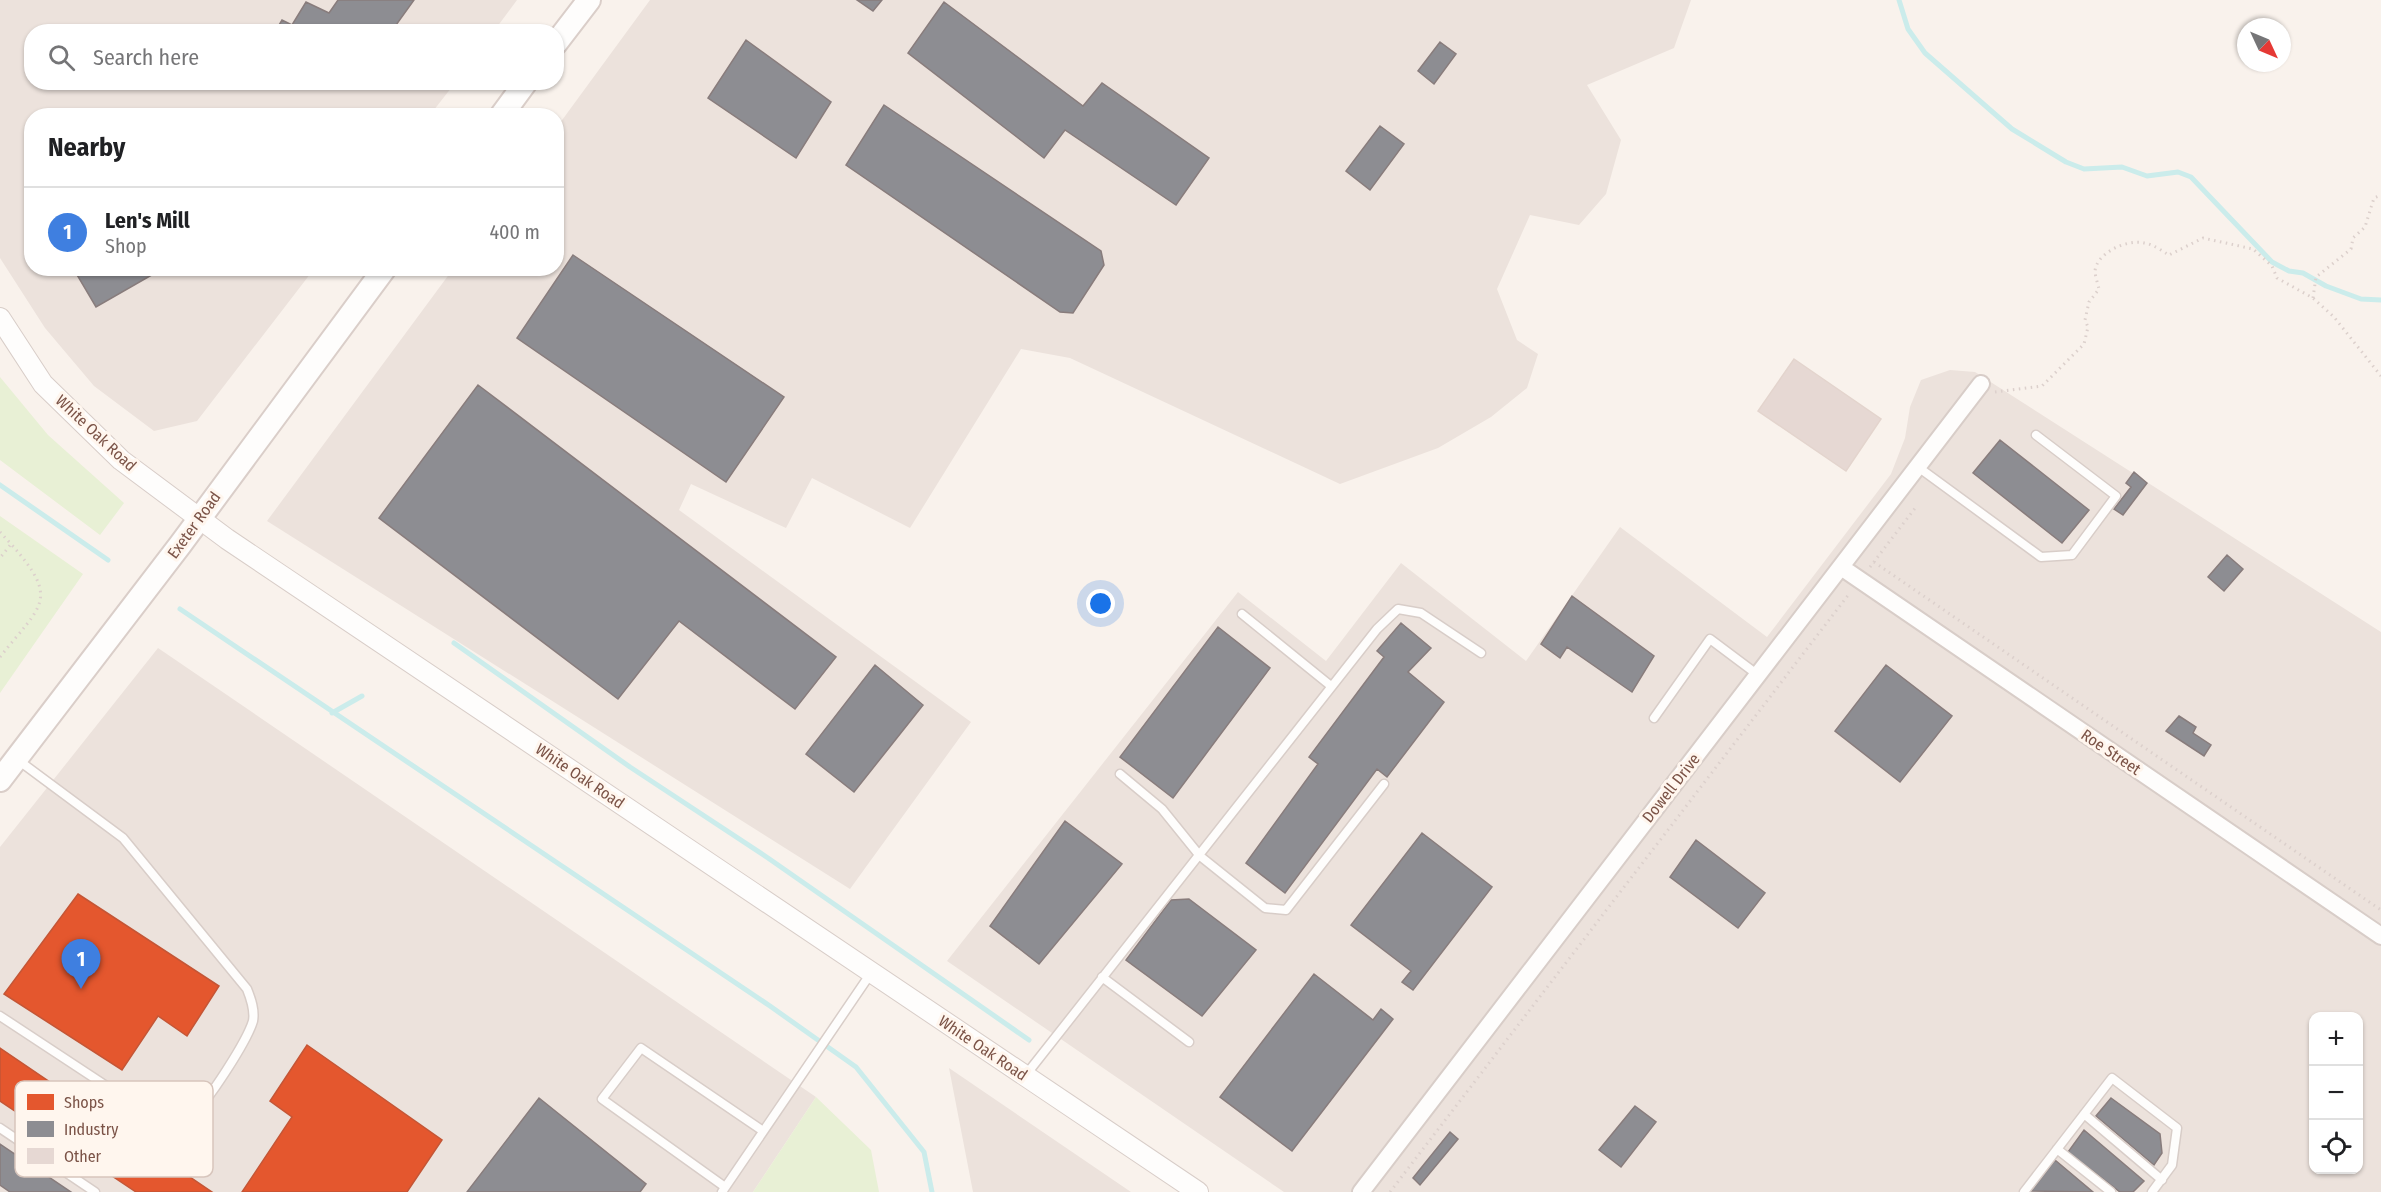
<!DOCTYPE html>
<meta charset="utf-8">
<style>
:root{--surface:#fff;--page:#f2f2f2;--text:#202124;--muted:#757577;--line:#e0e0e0;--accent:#a78b81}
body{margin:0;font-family:"Fira Sans Condensed",sans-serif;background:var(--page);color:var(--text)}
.controls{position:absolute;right:18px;bottom:18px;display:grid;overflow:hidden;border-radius:12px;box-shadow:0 2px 4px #0004}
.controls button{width:54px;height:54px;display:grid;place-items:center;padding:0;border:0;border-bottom:2px solid var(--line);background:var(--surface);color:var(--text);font:30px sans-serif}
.compass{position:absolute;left:2237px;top:18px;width:54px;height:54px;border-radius:50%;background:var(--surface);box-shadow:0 2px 4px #0004;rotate:134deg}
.you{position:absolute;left:1101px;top:604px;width:21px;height:21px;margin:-15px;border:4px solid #fff;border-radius:50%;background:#1a73e8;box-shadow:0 0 0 9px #1a73e833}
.badge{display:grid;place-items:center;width:39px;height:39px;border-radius:50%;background:var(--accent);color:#fff;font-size:20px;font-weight:700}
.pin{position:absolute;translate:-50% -50px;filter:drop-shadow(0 2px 3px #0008)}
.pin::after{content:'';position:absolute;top:32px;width:21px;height:18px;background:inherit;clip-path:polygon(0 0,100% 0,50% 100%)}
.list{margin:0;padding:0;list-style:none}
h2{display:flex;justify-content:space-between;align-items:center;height:78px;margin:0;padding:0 24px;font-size:26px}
h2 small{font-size:20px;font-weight:400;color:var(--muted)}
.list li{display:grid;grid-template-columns:39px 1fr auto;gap:18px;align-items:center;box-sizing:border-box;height:90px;padding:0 24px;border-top:2px solid var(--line)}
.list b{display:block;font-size:22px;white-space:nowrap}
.list p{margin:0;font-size:20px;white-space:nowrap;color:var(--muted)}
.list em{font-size:20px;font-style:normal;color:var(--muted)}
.icon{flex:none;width:33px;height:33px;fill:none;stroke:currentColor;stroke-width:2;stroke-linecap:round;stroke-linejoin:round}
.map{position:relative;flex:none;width:2381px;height:1192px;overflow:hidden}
.search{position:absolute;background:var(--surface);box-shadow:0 2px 4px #0004;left:24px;top:24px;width:540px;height:66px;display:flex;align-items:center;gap:15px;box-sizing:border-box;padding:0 21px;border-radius:24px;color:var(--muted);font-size:22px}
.panel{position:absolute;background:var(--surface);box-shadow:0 2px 4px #0004;left:24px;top:108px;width:540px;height:168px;border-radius:24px}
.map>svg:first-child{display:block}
.industrial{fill:#ece2dc;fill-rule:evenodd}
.green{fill:#e8f0d5}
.shops{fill:#e4572e;stroke:#c45636;stroke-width:1.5}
.industry{fill:#8d8d92;stroke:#887c7c;stroke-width:1.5}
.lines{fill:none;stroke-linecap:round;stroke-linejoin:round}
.stream{stroke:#cbeceb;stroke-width:5}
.building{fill:#e6d8d3;stroke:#e3d4cd;stroke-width:1.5}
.service-casing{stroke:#d8cdc8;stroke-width:11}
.minor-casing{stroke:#d8cdc8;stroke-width:20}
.tertiary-casing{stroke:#d8cdc8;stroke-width:22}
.secondary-casing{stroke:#dacec9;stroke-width:26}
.path{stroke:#dcd0cc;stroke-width:3;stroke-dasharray:1.5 4.5;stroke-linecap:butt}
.service{stroke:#fefdfc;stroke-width:8}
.minor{stroke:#fefdfc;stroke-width:16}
.tertiary{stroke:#fefdfc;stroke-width:20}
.secondary{stroke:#fefdfc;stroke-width:22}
.labels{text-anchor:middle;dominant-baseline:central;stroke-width:6;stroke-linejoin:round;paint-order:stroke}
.street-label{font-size:16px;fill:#7b5347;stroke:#fff6ee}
.key{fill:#fff6ee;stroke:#d7c5bc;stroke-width:1.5}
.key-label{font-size:16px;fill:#7b5347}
</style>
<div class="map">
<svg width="2381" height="1192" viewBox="0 0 2381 1192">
<rect width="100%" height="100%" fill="#f9f2ec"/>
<path class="industrial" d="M0,0H517L494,31L32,32V82L455,83L430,115L32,116V268L314,269L197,421L154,431L94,386L45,328L0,258Z
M650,0H1691L1674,48L1587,85L1621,140L1606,194L1579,225L1530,215L1497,289L1517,340L1538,354L1527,388L1491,417L1438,448L1340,484L1070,358L1021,349L910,528L812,478L786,528L691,484L679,510L971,722L850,889L267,521L453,269L556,268L557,127Z
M1950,370L1975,372L2381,632V1192H1284L947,961L1238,592L1326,661L1401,563L1526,661L1620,527L1767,637L1891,474L1905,438L1910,407L1921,380ZM2314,1016H2358V1170H2314Z
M158,648L816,1097L753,1192H0V847Z
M949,1068L1131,1192H973Z"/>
<path class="green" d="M0,377L48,435L124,503L100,535L0,460Z
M0,516L83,574L0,693Z
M816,1097L871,1150L879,1192H753Z"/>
<path class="shops" d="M78,894L219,986L187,1036L158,1016L122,1070L4,994Z
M307,1045L442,1140L407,1192H242L292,1117L270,1101Z
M0,1048L212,1192H136L0,1101Z"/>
<path class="industry" d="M338,0H414L391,32H275L282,20L292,25L306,2L329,13Z
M857,0H882L873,11Z
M944,2L1083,106L1102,83L1209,158L1176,205L1065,130L1044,158L908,53Z
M746,40L831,102L796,158L708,98Z
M1440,42L1456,54L1434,84L1418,71Z
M337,82H354L349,89Z
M884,105L1101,251L1104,265L1073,313L1060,312L846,165Z
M1380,126L1404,144L1370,190L1346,171Z
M573,255L784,397L726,482L517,338Z
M73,268H164L96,307Z
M478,385L836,657L795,709L679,621L618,699L379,518Z
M2000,440L2089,510L2062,543L1973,473Z
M2134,472L2147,483L2123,515L2114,509L2131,487L2126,483Z
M2227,555L2243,569L2224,591L2208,577Z
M1572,596L1654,656L1632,692L1567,647L1560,658L1541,644Z
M1401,623L1431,648L1408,672L1444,702L1387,777L1377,769L1285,893L1246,863L1318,764L1309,757L1384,657L1377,651Z
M1218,627L1270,668L1173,798L1120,757Z
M875,665L923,705L854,792L806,754Z
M1886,665L1952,716L1900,782L1835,731Z
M2179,716L2196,727L2193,733L2211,745L2204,756L2166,731Z
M1065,821L1122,864L1039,964L990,926Z
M1422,833L1492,887L1413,990L1402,982L1411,971L1351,925Z
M1696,840L1765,893L1738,928L1670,877Z
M1189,899L1256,950L1202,1016L1126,960L1171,900Z
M1314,974L1373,1020L1381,1009L1393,1019L1292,1151L1220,1097Z
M539,1098L646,1184L640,1192H467Z
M2111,1098L2160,1134L2162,1153L2154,1165L2096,1116Z
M1635,1106L1656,1122L1621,1167L1599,1150Z
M2084,1130L2144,1181L2133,1192H2120L2068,1152Z
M1450,1132L1458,1139L1420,1185L1413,1178Z
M0,1144L71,1192H10L0,1185Z
M2055,1160L2093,1192L2031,1191Z"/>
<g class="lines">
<path class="stream" d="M1899,0L1908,29L1925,53L2012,129L2066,162L2084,169L2122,167L2147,176L2178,172L2191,177L2272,262L2289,271L2303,273L2326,286L2361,299L2381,300
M0,485L108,560
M180,609L770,1006L856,1067L924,1152L932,1192
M454,643L630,767L768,858L1029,1040
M332,713L362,696"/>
</g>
<path class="building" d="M1794,359L1881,419L1846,471L1758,411Z"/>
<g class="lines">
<defs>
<path id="service" d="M1918,467L2041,557L2072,555L2116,496L2036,435
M1242,614L1331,686
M1654,718L1710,639L1758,675
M1120,774L1162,809L1200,856L1265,908L1286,910L1384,784
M1102,977L1189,1042
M0,1016L158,1120L175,1125C181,1122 187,1119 192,1115C208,1102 247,1041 253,1021C255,1010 251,999 247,989L123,838L18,760
M1025,1076L1377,629L1398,609L1421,613L1481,653
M2084,1114L2162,1180
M0,1128L95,1192
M2057,1149L2111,1192
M725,1187L602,1099L641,1048L763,1131
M722,1192L871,973
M2024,1192L2112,1078L2177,1128L2172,1165L2152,1192"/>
<path id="minor" d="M1841,567L2381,936
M1361,1192L1981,384"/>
<path id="tertiary" d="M0,318L43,384L121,460L227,539L1198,1192"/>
<path id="secondary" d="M556,43L589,0
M501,116L526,82
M0,780L180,545L385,268"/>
</defs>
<use href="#service" class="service-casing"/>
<use href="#minor" class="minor-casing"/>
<use href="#tertiary" class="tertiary-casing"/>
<use href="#secondary" class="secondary-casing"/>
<path class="path" d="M2313,298L2316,277L2351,249L2353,238L2365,227L2374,198L2381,195
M1995,392L2042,386L2084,344L2088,327L2085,320L2089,302L2099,289C2098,284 2095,276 2095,271C2097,252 2128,239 2144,243C2153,244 2162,251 2169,255L2203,238L2253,249L2272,266L2277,278L2313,298L2334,317L2381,376
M0,532L11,544L0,558
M1874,562L2381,910
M1870,567L1916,507
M0,657C41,605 61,600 11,544
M1390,1192L1849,594"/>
<use href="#service" class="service"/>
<use href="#minor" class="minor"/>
<use href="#tertiary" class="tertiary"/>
<use href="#secondary" class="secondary"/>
</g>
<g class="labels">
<g class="street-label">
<text transform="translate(96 433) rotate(43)">White Oak Road</text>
<text transform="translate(194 525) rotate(-54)">Exeter Road</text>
<text transform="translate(2111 752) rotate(34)">Roe Street</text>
<text transform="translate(580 776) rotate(34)">White Oak Road</text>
<text transform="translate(1671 788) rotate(-52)">Dowell Drive</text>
<text transform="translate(983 1048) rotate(34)">White Oak Road</text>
</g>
</g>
<rect x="15" y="1081" width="198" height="96" rx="9" class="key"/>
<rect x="27" y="1094" width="27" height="16" fill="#e4572e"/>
<rect x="27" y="1121" width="27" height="16" fill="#8d8d92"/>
<rect x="27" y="1148" width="27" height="16" fill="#e6d8d3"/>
<g class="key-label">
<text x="64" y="1108">Shops</text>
<text x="64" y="1135">Industry</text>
<text x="64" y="1162">Other</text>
</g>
</svg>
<div class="controls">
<button>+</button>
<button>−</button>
<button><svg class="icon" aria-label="locate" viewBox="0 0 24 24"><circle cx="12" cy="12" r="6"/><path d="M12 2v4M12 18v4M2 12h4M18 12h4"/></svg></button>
</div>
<svg class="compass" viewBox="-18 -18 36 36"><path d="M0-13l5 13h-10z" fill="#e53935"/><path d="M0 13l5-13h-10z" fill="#757577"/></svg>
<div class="you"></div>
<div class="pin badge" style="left:81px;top:989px;background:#3f7fe0">1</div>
<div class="search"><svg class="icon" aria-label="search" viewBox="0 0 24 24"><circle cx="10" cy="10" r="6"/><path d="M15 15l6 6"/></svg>Search here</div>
<section class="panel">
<h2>Nearby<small></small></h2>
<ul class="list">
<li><span class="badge" style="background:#3f7fe0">1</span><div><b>Len's Mill</b><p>Shop</p></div><em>400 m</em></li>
</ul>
</section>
</div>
